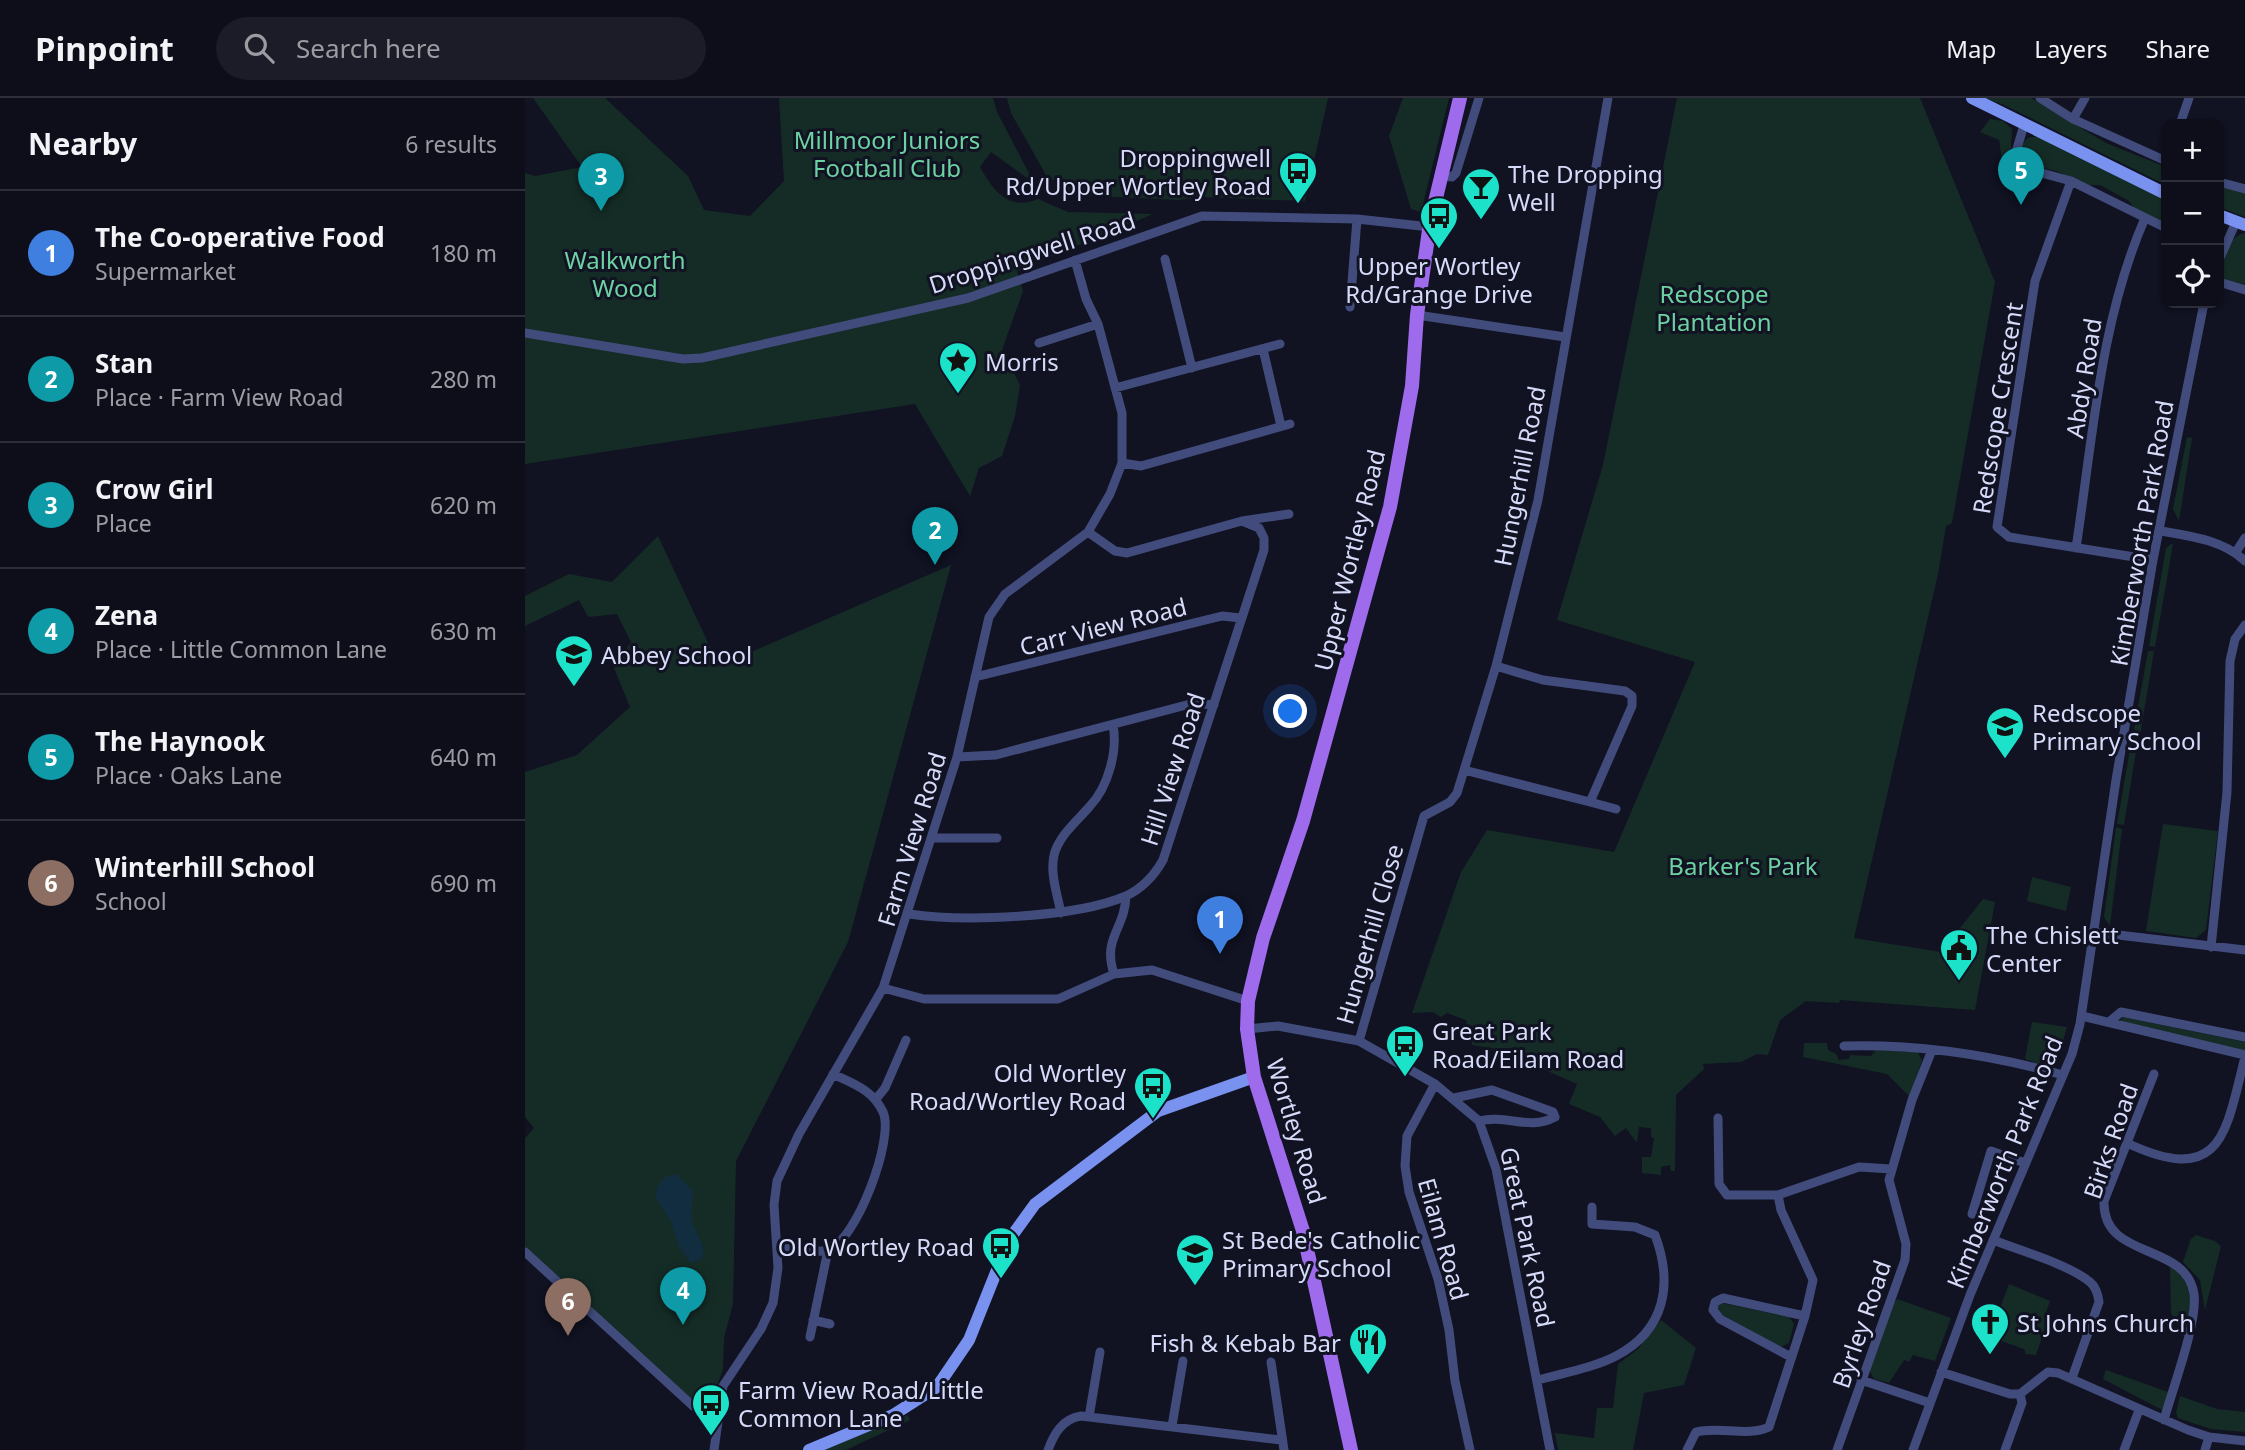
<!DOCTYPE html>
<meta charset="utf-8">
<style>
:root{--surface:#0d0e1a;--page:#1b1c27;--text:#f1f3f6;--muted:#9a9ca2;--line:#2d2e39;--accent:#2563eb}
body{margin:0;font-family:"Noto Sans",sans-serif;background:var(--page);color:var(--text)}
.controls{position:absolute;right:21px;top:21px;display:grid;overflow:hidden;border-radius:14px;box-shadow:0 2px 5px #0004}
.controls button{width:63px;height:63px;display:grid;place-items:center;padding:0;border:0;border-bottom:2px solid var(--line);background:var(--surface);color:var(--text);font:35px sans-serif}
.you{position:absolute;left:766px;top:614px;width:24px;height:24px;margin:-18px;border:5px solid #fff;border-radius:50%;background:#1a73e8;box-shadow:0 0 0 10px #1a73e833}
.badge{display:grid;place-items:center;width:46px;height:46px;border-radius:50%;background:var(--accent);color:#fff;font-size:23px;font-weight:700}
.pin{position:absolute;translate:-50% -58px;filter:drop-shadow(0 2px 4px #0008)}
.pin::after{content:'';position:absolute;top:37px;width:24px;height:21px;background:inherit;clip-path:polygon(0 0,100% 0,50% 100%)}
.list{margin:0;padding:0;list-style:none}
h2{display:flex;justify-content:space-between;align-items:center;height:91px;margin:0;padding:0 28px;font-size:30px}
h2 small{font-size:23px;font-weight:400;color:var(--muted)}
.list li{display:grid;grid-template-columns:46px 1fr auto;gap:21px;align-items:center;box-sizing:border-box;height:126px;padding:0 28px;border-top:2px solid var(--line)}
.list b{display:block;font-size:26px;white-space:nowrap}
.list p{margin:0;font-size:23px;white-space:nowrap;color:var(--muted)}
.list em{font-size:23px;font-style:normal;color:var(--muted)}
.icon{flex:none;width:38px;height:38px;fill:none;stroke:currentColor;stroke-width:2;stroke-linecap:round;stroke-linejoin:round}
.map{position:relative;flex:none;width:1720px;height:1352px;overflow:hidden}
header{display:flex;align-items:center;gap:42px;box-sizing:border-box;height:98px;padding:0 35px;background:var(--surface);border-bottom:2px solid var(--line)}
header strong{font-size:33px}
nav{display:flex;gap:38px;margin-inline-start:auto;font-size:24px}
.search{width:490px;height:63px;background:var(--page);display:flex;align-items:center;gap:18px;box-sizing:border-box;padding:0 24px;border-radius:38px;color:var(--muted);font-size:26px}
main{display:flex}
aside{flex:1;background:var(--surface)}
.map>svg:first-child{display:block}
.green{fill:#152c26}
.water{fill:#122d40}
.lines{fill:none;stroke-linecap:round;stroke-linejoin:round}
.street{stroke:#414c7c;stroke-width:9}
.secondary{stroke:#7991ef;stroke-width:12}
.primary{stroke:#9f6bed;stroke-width:14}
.labels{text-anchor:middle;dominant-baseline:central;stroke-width:6;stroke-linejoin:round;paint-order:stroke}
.park-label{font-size:24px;fill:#6cd2a1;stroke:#111222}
.poi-label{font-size:24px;fill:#d7dbfa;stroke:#111222;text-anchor:start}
.street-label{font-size:24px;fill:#d7dbfa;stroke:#111222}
</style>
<header>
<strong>Pinpoint</strong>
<div class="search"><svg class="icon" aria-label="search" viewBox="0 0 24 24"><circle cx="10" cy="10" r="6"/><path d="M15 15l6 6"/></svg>Search here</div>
<nav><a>Map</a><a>Layers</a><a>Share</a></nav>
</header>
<main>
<aside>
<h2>Nearby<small>6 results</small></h2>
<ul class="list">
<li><span class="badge" style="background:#3f7fe0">1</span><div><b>The Co-operative Food</b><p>Supermarket</p></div><em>180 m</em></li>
<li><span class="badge" style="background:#0f9aa8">2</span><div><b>Stan</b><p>Place · Farm View Road</p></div><em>280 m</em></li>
<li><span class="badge" style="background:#0f9aa8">3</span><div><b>Crow Girl</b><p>Place</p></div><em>620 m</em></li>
<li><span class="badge" style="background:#0f9aa8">4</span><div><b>Zena</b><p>Place · Little Common Lane</p></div><em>630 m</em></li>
<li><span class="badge" style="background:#0f9aa8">5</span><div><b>The Haynook</b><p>Place · Oaks Lane</p></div><em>640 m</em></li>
<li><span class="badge" style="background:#8d6e63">6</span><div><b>Winterhill School</b><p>School</p></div><em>690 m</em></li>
</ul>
</aside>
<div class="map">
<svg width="1720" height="1352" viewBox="0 0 1720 1352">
<rect width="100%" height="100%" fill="#111222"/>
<path class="green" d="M8,0H80L163,78L179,112L225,118L259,83L254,0H468L472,14L509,85L466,54L455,69C469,94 484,113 513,101L543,114L628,116L492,173L498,193L477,252L495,287L490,318L477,358L454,370L445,398L390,306L0,366V75L10,78L57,69Z
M482,0H803L780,103L677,99L654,102L550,97L521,77L486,15Z
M878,0H924L896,114L886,111L864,38Z
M1152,0H1395L1470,184L1427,425L1421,428L1413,476L1329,840L1416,854L1458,801L1470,804L1450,912L1315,902L1314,905L1281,903L1255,922L1243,957L1232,956L1216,964L1178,966L1179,971L1151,997L1150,1073H1146L1145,1067L1136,1069V1077L1117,1075V1059H1126L1129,1040L1126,1039V1030L1114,1029L1112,1045L1101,1030L1090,1038L1075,1019L1044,1006L1052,986L972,951L947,947L941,922L922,915L916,919L908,914L887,915L936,774L962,732L1089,754L1170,564L1032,522L1078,367Z
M1458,0H1506L1581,45L1641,69V87L1477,6Z
M1465,21L1478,23L1487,31L1486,52L1477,62L1474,42L1455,34Z
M1506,39H1513L1641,101V126L1609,110L1604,103L1575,87H1563L1531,73L1501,66L1495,54L1500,42Z
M1694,87L1720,95V119L1694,109Z
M1720,135V189L1699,182L1696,175C1700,160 1702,138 1720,135Z
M1662,339L1667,340L1654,423L1648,411Z
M133,438L194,568L426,467L323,844L211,1063L208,1206L199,1240L198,1271L185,1308L160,1301L0,1154V1040L9,1030L0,1019V674L52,657L105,609L89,570L106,544L92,516L63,519L54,502L0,528V498L44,476L87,484Z
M1646,446H1648L1630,549L1624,548L1641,450Z
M1623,553H1629L1615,638L1608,637Z
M1607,640L1613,641L1599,727L1592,726Z
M1638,726L1693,733L1681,832L1671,840L1621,833Z
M1591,729L1597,731L1585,828L1579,819Z
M1507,779L1546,789L1541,813L1502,803Z
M1597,919L1720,944V954L1596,923Z
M1507,924L1542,929L1533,961L1525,970L1500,961Z
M1279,945H1302L1303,952L1311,956L1314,962L1324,961L1325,957L1346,958L1351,952L1392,953L1397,962L1385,999L1362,976L1278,959Z
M1671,1137L1690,1143L1696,1148L1680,1212L1675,1182L1658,1164L1666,1141Z
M1645,1168C1672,1187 1667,1210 1659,1238L1646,1215Z
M1484,1186L1525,1203L1519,1220L1523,1222L1511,1257L1501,1256L1499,1251L1468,1240L1466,1234Z
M1372,1201L1426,1220L1410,1263L1388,1257L1384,1264L1379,1262L1364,1285L1349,1281L1344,1272L1368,1206Z
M1197,1205L1264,1219L1269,1226L1264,1245L1256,1249L1194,1215L1193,1207Z
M1136,1222L1171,1250L1159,1287L1119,1295L1108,1352H1033L1030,1335L1069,1340L1072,1310H1088L1093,1266L1113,1251Z
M1581,1272L1646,1295L1641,1314L1578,1281Z
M1655,1298L1692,1311L1720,1314V1334L1686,1331L1653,1320L1651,1315Z
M383,1317L385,1322L321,1352H298Z"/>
<path class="water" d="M151,1076L168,1093C168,1103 165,1121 169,1129C175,1143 182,1147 176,1162L166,1165L154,1149L146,1124L130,1098C134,1085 137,1078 151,1076Z"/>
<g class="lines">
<path class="street" d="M1515,0L1548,21L1641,63
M1548,21L1560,0
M1655,26L1664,0
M1499,27L1491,54L1502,71L1546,83L1641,130
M916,78L927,79L931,75L954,0
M1546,83L1510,183L1472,429L1484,439L1628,462
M1694,84L1720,91
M640,161L667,270
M1694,162L1711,124
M1694,184L1720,192
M825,209L832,121
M892,217L1040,239
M0,235L158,261L177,260L443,200L677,118L832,121L905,129
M514,245L573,226
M738,251L756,328
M590,290L755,246
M597,365L616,368L765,326
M1636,433C1665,438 1698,442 1720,463
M563,434L590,453L602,455L717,423L764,416
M1551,450C1568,339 1575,223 1620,120
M1711,454L1720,440
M450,579L697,518L716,520
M432,659L471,657L669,605L689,607
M939,672L1065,704L1107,608V598L1100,593L1018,582L971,568
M1065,704L1091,711
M407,740H472
M536,815C532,795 523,770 531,751C538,734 554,721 565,708C583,689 593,653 588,627
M384,816C438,824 550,820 601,798C618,790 629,778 638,762L739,452V440L734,430L717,423
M1568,834L1720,852
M1686,849L1702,694L1705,563L1710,541L1720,527
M589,876C577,840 600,831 601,798
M358,890L399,901H533L589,876L627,872L723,903
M1557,918L1720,957
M1584,924L1596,914L1720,939
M722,931L753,928L834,943L910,986L954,1023L971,1071L1025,1352
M834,943L899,718L925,704L932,695L971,568L1013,402L1083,0
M1319,948C1393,946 1467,957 1538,977
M1629,976L1579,1103C1577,1163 1661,1143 1669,1196C1673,1224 1647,1292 1639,1322
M910,986L882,1038L880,1068L884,1094L913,1181L924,1232L930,1283L945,1352
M929,1000L967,992L1028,1014L1030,1019C1004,1033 981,1016 954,1023
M351,1001L360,990L381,942
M1193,1020L1194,1086L1202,1097H1253L1334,1069L1366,1071
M1604,1046C1698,1089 1701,1033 1720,959
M1447,1116L1466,1053L1500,1065
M1468,1142C1496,1153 1543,1166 1565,1184C1571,1189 1573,1196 1574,1204L1547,1280
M254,1149C268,1150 289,1156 302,1152C331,1145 370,1040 358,1014C348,992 329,986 308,976
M0,1154L168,1308L192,1320
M288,1222L305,1226
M285,1239L303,1152
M1266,1259L1195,1221L1188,1212L1190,1204L1198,1200L1280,1218
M746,1264L759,1352
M1416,1274L1485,1296H1495
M1013,1282C1038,1275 1068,1270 1091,1258C1141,1232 1148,1185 1130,1137L1110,1129L1067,1126V1109
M1336,1282L1405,1305
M1495,1296L1523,1274L1533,1275L1663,1332L1684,1339L1720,1343
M564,1319L575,1254
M647,1328L658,1263
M189,1352L198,1288L236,1231L248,1205L253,1170L249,1107L252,1083L274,1036L358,890L432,659L464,519L480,496L563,434L585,396L597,365V315L573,226L561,201L550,162
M523,1352C529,1336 537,1321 556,1318L756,1342
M1162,1352L1171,1334C1194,1328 1224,1339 1244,1329L1280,1218L1288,1182L1256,1112L1253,1097
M1312,1352L1380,1162L1381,1146L1364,1082L1387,1002L1407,952
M1388,1352L1445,1197L1547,956L1555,926L1591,682L1628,462L1679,205
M1480,1352L1497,1305L1495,1296
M1599,1352L1614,1312
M1680,1352L1684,1339"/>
<path class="secondary" d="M1447,0L1641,96
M1694,117L1720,127
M284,1352L368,1317L412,1289L444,1242L484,1142L510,1106L633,1013L729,979"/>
<path class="primary" d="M826,1352L778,1133L729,979L722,931L723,903L738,840L778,723L865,409L887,288L892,217L905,125L935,0"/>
</g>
<defs>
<symbol id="bus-pin" viewBox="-11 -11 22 30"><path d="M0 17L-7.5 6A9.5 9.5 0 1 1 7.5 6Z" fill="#1be2c9" stroke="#111222"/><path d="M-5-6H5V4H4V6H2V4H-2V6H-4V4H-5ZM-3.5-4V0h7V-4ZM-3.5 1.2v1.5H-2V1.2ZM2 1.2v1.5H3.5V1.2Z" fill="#111"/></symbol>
<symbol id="bar-pin" viewBox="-11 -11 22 30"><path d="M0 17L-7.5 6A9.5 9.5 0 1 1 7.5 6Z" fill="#1be2c9" stroke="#111222"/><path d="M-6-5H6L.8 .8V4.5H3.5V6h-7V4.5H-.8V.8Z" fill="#111"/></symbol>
<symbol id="sight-pin" viewBox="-11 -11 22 30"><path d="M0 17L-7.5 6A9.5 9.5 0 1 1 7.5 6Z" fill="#1be2c9" stroke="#111222"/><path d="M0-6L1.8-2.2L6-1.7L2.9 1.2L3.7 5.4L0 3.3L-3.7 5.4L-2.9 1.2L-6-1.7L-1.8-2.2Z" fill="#111"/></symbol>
<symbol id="school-pin" viewBox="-11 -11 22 30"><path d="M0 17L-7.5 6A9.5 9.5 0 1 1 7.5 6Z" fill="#1be2c9" stroke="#111222"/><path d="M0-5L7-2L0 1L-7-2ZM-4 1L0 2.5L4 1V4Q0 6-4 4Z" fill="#111"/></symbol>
<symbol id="civic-pin" viewBox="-11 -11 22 30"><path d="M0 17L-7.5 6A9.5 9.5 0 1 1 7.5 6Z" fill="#1be2c9" stroke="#111222"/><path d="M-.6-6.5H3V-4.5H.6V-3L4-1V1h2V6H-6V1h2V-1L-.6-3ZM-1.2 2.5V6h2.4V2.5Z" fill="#111"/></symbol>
<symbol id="church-pin" viewBox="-11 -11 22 30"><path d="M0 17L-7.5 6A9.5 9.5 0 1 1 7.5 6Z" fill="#1be2c9" stroke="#111222"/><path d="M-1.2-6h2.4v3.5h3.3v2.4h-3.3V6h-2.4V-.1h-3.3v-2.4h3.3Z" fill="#111"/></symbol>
<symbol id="restaurant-pin" viewBox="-11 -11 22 30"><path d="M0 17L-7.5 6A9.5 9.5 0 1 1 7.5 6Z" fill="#1be2c9" stroke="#111222"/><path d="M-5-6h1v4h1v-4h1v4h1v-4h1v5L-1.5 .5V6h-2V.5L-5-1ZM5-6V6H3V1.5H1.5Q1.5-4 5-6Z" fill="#111"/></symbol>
</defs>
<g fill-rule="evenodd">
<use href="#bus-pin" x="751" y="51" width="44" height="60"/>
<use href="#bar-pin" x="934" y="67" width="44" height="60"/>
<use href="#bus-pin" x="892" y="96" width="44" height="60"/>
<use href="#sight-pin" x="411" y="241" width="44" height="60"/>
<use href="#school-pin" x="27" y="534" width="44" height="60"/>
<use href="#school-pin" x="1458" y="606" width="44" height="60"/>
<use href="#civic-pin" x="1412" y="828" width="44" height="60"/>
<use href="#bus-pin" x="858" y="924" width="44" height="60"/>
<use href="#bus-pin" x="606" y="966" width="44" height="60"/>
<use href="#bus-pin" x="454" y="1126" width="44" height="60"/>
<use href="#school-pin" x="648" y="1133" width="44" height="60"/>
<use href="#church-pin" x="1443" y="1202" width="44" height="60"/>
<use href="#restaurant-pin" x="821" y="1222" width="44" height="60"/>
<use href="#bus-pin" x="164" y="1283" width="44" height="60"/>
</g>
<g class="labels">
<g class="park-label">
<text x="362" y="41">Millmoor Juniors<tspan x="362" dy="28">Football Club</tspan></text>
<text x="100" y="161">Walkworth<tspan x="100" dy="28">Wood</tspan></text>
<text x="1189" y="195">Redscope<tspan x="1189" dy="28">Plantation</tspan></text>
<text x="1218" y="767">Barker's Park</text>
</g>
<g class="poi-label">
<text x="746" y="59" text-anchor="end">Droppingwell<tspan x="746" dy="28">Rd/Upper Wortley Road</tspan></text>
<text x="983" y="75">The Dropping<tspan x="983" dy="28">Well</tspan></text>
<text x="914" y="167" text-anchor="middle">Upper Wortley<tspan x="914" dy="28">Rd/Grange Drive</tspan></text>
<text x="460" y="263">Morris</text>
<text x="76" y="556">Abbey School</text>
<text x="1507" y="614">Redscope<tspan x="1507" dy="28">Primary School</tspan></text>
<text x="1461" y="836">The Chislett<tspan x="1461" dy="28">Center</tspan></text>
<text x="907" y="932">Great Park<tspan x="907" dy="28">Road/Eilam Road</tspan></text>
<text x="601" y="974" text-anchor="end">Old Wortley<tspan x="601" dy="28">Road/Wortley Road</tspan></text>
<text x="697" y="1141">St Bede's Catholic<tspan x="697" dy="28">Primary School</tspan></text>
<text x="449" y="1148" text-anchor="end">Old Wortley Road</text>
<text x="1492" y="1224">St Johns Church</text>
<text x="816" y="1244" text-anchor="end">Fish &amp; Kebab Bar</text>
<text x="213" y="1291">Farm View Road/Little<tspan x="213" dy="28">Common Lane</tspan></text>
</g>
<g class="street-label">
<text transform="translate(507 154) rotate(-18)">Droppingwell Road</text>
<text transform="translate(1558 280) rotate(-81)">Abdy Road</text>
<text transform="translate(1472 310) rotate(-81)">Redscope Crescent</text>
<text transform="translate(994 378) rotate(-79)">Hungerhill Road</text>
<text transform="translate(1616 435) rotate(-80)">Kimberworth Park Road</text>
<text transform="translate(824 462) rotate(-76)">Upper Wortley Road</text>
<text transform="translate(578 528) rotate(-14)">Carr View Road</text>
<text transform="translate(647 671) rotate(-72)">Hill View Road</text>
<text transform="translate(386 741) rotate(-73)">Farm View Road</text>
<text transform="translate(844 836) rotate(-74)">Hungerhill Close</text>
<text transform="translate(772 1033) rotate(73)">Wortley Road</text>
<text transform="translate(1585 1043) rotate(-71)">Birks Road</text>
<text transform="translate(1479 1064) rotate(-68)">Kimberworth Park Road</text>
<text transform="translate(1003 1139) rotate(78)">Great Park Road</text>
<text transform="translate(919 1141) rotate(74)">Eilam Road</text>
<text transform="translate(1336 1226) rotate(-71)">Byrley Road</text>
</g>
</g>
</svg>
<div class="controls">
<button>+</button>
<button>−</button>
<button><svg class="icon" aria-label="locate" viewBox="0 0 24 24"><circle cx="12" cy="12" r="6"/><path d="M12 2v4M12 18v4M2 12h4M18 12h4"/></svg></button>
</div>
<div class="you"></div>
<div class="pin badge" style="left:695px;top:856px;background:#3f7fe0">1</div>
<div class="pin badge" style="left:410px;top:467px;background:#0f9aa8">2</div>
<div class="pin badge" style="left:76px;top:113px;background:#0f9aa8">3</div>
<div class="pin badge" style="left:158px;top:1227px;background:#0f9aa8">4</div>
<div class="pin badge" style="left:1496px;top:107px;background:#0f9aa8">5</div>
<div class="pin badge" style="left:43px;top:1238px;background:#8d6e63">6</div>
</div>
</main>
